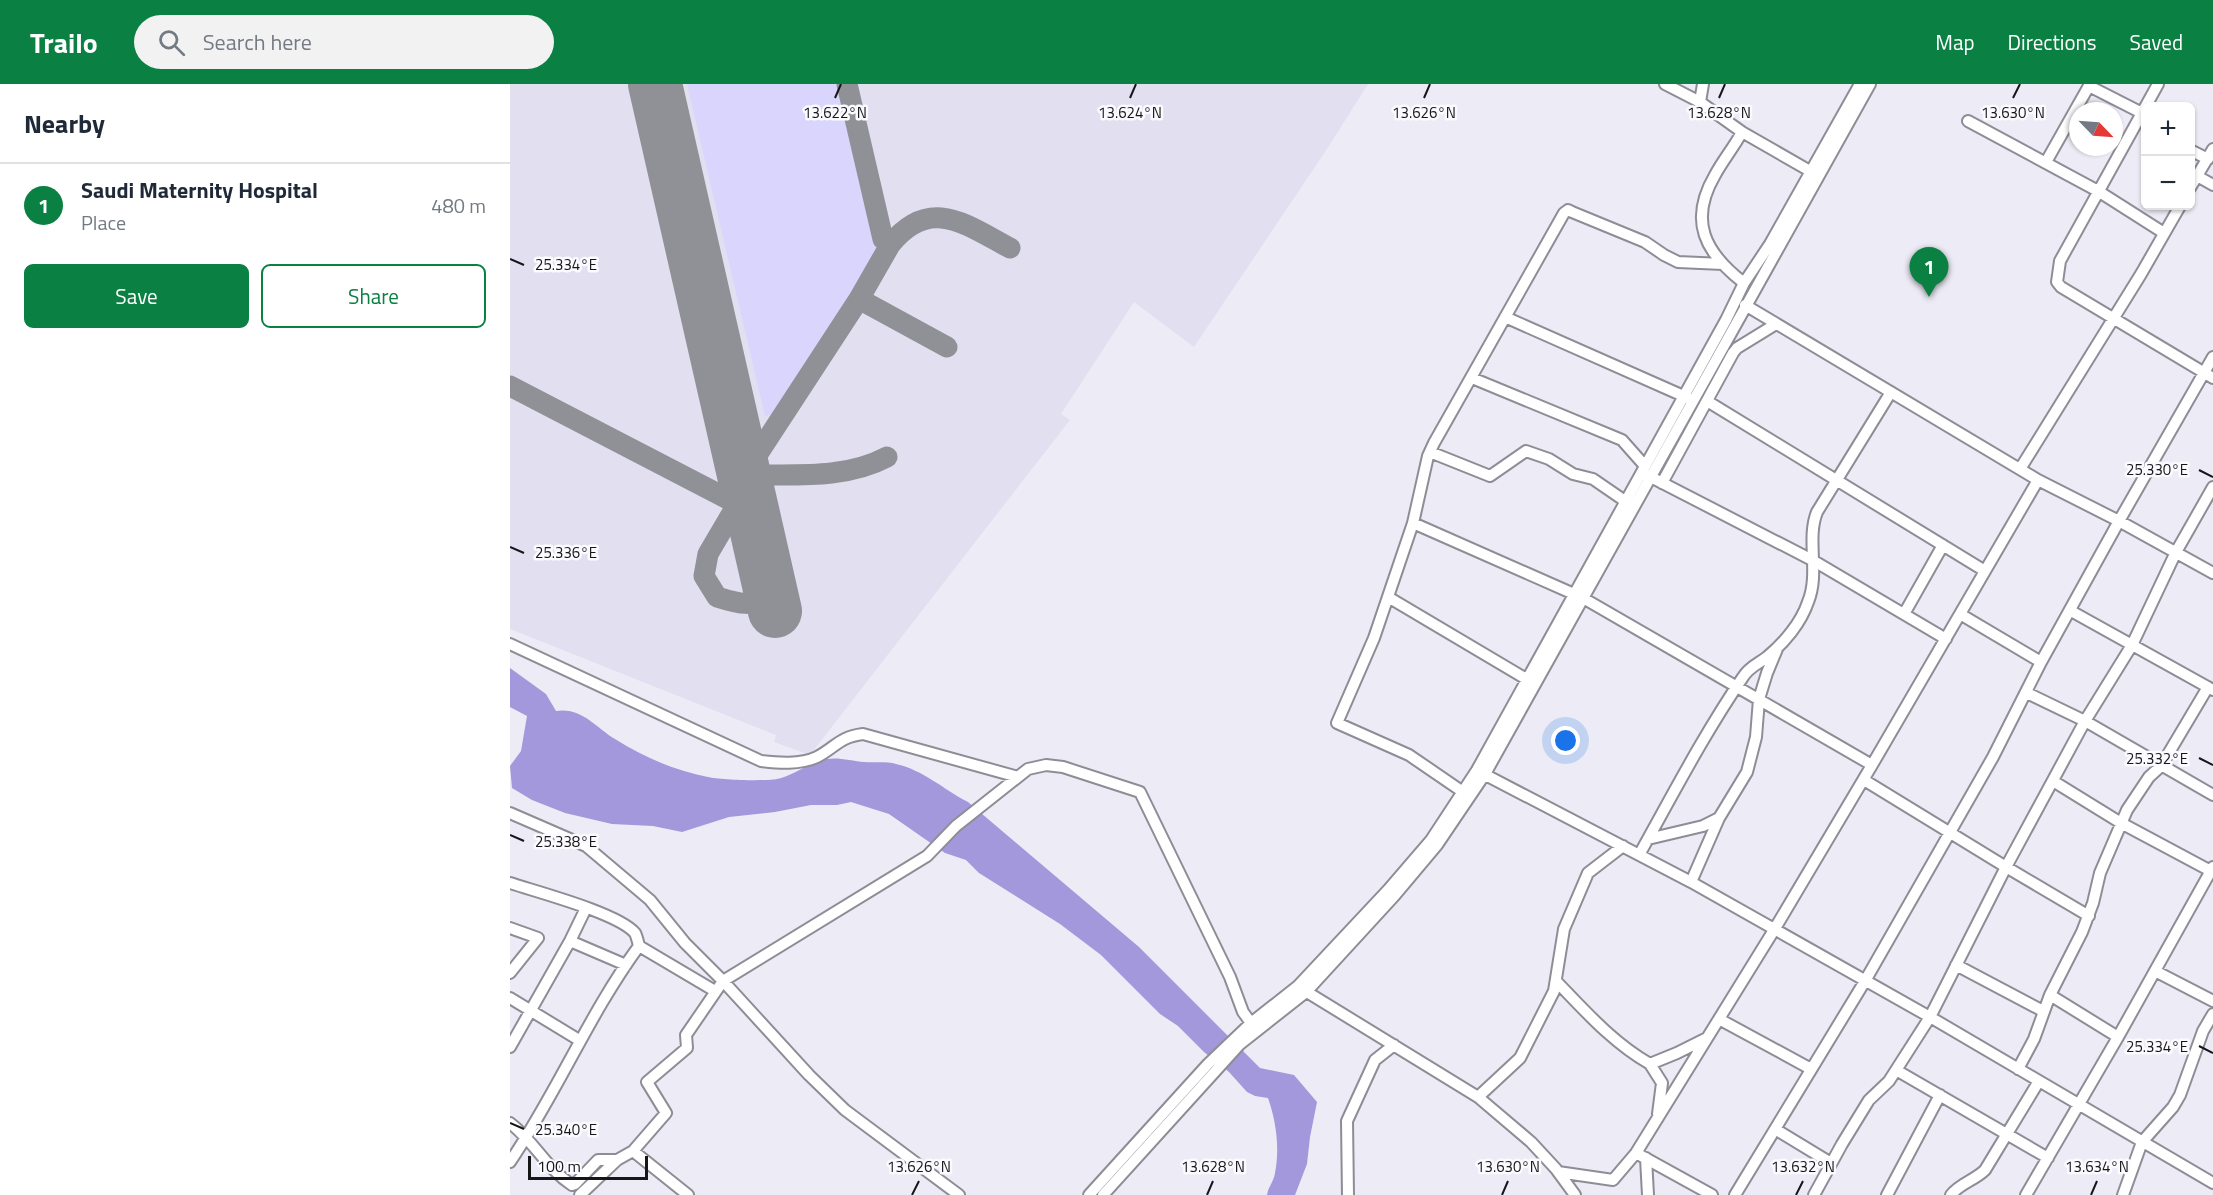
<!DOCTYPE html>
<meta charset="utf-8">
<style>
:root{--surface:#fff;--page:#f2f2f3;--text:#1f2937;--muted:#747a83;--line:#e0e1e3;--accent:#0b8043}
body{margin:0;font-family:"Titillium Web",sans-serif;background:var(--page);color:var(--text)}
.controls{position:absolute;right:18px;top:18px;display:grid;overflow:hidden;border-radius:9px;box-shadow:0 2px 4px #0004}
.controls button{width:54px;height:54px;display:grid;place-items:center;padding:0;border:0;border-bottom:2px solid var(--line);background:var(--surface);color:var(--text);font:30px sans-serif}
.compass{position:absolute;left:1559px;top:18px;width:54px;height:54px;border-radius:50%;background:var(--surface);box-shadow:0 2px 4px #0004;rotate:115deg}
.scale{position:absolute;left:18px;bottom:15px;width:120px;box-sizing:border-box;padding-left:6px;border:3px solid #161619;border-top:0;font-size:16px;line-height:21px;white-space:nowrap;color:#161619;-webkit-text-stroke:4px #fbfafe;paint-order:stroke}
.you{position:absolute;left:1056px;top:657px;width:21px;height:21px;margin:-15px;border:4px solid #fff;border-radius:50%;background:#1a73e8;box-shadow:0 0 0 9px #1a73e833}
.badge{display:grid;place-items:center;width:39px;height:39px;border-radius:50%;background:var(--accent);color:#fff;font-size:20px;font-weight:700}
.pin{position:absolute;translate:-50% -50px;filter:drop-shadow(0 2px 3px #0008)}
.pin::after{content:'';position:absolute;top:32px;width:21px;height:18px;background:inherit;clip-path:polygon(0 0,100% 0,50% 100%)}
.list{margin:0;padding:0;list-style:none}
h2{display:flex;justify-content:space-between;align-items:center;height:78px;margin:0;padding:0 24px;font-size:26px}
h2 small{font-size:20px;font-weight:400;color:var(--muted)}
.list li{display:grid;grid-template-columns:39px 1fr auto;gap:18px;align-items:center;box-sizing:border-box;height:84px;padding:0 24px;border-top:2px solid var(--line)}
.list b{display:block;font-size:22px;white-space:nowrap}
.list p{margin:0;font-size:20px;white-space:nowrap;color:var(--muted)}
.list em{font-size:20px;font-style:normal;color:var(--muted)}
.actions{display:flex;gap:12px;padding:18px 24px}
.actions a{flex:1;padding:14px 0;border:2px solid var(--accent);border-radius:9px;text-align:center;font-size:21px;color:var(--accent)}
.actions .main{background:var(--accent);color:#fff}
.icon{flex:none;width:33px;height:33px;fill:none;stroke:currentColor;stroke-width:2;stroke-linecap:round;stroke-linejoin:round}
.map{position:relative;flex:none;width:1703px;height:1111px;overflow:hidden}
header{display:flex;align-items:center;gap:36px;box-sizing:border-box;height:84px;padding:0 30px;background:var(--accent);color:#fff}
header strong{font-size:28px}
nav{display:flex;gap:33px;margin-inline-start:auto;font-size:21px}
.search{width:420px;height:54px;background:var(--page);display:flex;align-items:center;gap:15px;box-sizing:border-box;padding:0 21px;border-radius:33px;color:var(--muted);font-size:22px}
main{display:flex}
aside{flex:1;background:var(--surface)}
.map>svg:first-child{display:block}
.built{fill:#e1dff0}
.green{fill:#dad5fd}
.water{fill:#a298db}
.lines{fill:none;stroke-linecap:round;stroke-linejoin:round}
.taxiway{stroke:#909097;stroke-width:21}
.runway{stroke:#909097;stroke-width:54}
.minor-casing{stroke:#8e8d96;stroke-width:14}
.minor{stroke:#fff;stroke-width:10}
.ticks{fill:none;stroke:#161619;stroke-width:2}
.ticks-label{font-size:15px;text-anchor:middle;fill:#161619;stroke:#fbfafe;stroke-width:5;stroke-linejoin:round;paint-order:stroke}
</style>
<header>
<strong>Trailo</strong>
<div class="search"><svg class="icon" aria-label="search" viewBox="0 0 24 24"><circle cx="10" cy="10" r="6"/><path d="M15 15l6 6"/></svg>Search here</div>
<nav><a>Map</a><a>Directions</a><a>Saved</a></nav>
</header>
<main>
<aside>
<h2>Nearby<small></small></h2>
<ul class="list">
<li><span class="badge">1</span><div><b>Saudi Maternity Hospital</b><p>Place</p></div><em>480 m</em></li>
</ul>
<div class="actions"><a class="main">Save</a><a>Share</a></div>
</aside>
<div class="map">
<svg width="1703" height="1111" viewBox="0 0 1703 1111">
<rect width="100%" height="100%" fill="#edecf6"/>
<path class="built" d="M0,0H858L817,65L684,263L624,218L551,330L560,336L300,671L264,658L266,651L0,545Z"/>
<path class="green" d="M177,0H332L359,116L367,166L270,323L263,330L255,332Z"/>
<path class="water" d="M0,584L36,610L46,627C72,623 85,643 105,655C133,673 166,687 198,693C211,696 260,698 271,694C287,689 301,678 317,675C328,673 343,677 354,678C364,679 376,677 386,680C413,686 433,705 458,718L629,863L750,984L784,991L807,1018L800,1053L797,1080L785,1111H757C758,1103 764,1097 765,1089C770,1064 766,1037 758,1014L745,1012L737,1008L719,988L694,968L668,942L650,930L591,871L550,840L469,789L456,776L435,769L379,730L341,718L327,721H301L265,728L219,733L172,748L143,742L102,740L55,729L22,716L2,704L0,682L11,667L17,632L0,623Z"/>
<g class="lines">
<path class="taxiway" d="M337,0L373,155L380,161C420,111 456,141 500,164
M380,161L349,215L437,263
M0,302L243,428
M234,391C282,390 334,396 377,373
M262,510C243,524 229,520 207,513L194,492L198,470L228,419L234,391L349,215"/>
<path class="runway" d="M145,0L265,527"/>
<defs>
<path id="minor" d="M1155,0L1190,18L1232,48L1300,87
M1648,0L1550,177L1547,198L1551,203L1703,294
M1579,2L1632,29
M1190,18L1193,0
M1458,37L1588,107L1654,149
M1232,48C1224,63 1213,76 1205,91C1178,137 1195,169 1234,199
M1680,66L1698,75
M1536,78L1580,0
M1687,92L1703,101
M1680,104L1703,65
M1235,221L1528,396L1609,437L1703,489
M995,233L1178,314
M962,294L1112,356L1135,382
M1197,317L1475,487
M920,368L980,392L1016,367L1039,375L1063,390L1083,395L1115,417
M1510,385L1631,190L1670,122
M1133,389L1304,477L1436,555
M1152,399L1223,269L1227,264L1266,240
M903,439L1073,514L1362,681
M878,513L1018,596
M1561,527L1703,606
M1394,530L1433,461
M1450,530L1531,578
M0,560L251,677C268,679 290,681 307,673C326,663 329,653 353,650L508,693
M1517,609L1575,637L1703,711
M968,687L1181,798L1420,933L1703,1099
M1354,696L1496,783L1579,832
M1543,697L1611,739L1701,787
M953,708L899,671L827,639L864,554L903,439L918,372L924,359L1054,129L1058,126L1062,128L1135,158L1154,171L1168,178L1213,180
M0,729L76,762L140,816L175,859L213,897L299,991L335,1026L449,1111
M1138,755L1193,742L1209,734
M1129,771C1162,712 1194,650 1233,593C1239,583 1248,580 1257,573C1274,559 1291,539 1298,518C1310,489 1296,455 1307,428L1381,308
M1181,798L1209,734L1237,688L1246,653L1249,615L1257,589L1267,565
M0,799C27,808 108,829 125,849C127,853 128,858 129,862C79,930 47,1009 0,1078
M0,844L28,854L0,889
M60,857L116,881
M129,862L205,907
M1446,881L1533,927
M1645,887L1703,917
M1046,897C1075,927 1103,959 1140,980L1167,969L1197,954
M792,905L968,1013L1021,1058L1046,1085L1065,1111
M1540,911L1608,953
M0,914L69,956
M1209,935L1301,985
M0,963L60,857L76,824
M1140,980L1152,999L1148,1030
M1508,985L1524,955L1540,911L1572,848L1583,819L1590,789L1617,726L1639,693L1651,682L1698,603
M1386,986L1538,1074
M968,1013L1010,974L1044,907L1054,845L1078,789L1113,762
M0,1039C24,1057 36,1084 62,1101L65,1100L88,1076H107
M1265,1045L1321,1079
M123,1067L156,1029L137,998L177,964L176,951L213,897L417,772L446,742L518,685L536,681L553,683L630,708L720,893L733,928L741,939
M1126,1069L1202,1111
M1136,1074L1138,1111
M1048,1088L1103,1096L1126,1069L1264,846L1362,681L1528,396
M70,1111L107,1076L123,1067L178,1111
M579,1111L698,980L741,939L788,902L878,806L921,756L967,686L1216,236L1234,199L1260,160L1350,0
M593,1111L730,960L796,908L885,811L927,761L975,690L1360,0
M838,1111L837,1037L865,976L884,961
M1225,1111L1355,897L1483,673L1531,578L1609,437L1703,273
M1304,1111L1332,1060L1359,1016L1379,997L1420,933L1496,783L1575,637L1622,561L1666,468L1703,403
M1377,1111L1430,1011
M1441,1111C1449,1100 1465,1096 1475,1086L1529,997
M1516,1111L1608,953L1703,783
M1613,1111L1632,1058L1663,1023L1670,1011L1693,947L1703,930"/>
</defs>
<use href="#minor" class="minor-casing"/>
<use href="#minor" class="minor"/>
</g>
<path class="ticks" d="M325,14L331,0M620,14L626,0M914,14L920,0M1209,14L1215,0M1503,14L1510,0M0,175L14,181M1689,386L1703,393M0,463L14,469M1689,674L1703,681M0,751L14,757M1689,962L1703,969M0,1039L14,1045M402,1111L409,1097M697,1111L703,1097M992,1111L998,1097M1286,1111L1293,1097M1581,1111L1587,1097"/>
<g class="ticks-label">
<text x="325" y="34">13.622°N</text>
<text x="620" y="34">13.624°N</text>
<text x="914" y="34">13.626°N</text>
<text x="1209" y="34">13.628°N</text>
<text x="1503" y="34">13.630°N</text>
<text x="56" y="186">25.334°E</text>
<text x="1647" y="391">25.330°E</text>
<text x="56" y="474">25.336°E</text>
<text x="1647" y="680">25.332°E</text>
<text x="56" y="763">25.338°E</text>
<text x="1647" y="968">25.334°E</text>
<text x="56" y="1051">25.340°E</text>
<text x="409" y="1088">13.626°N</text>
<text x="703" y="1088">13.628°N</text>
<text x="998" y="1088">13.630°N</text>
<text x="1293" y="1088">13.632°N</text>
<text x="1587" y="1088">13.634°N</text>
</g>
</svg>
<div class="controls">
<button>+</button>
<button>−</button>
</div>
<svg class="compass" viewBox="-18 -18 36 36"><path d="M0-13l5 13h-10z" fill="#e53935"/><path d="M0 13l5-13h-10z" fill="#747a83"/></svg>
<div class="scale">100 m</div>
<div class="you"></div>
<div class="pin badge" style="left:1419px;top:213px">1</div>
</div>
</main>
